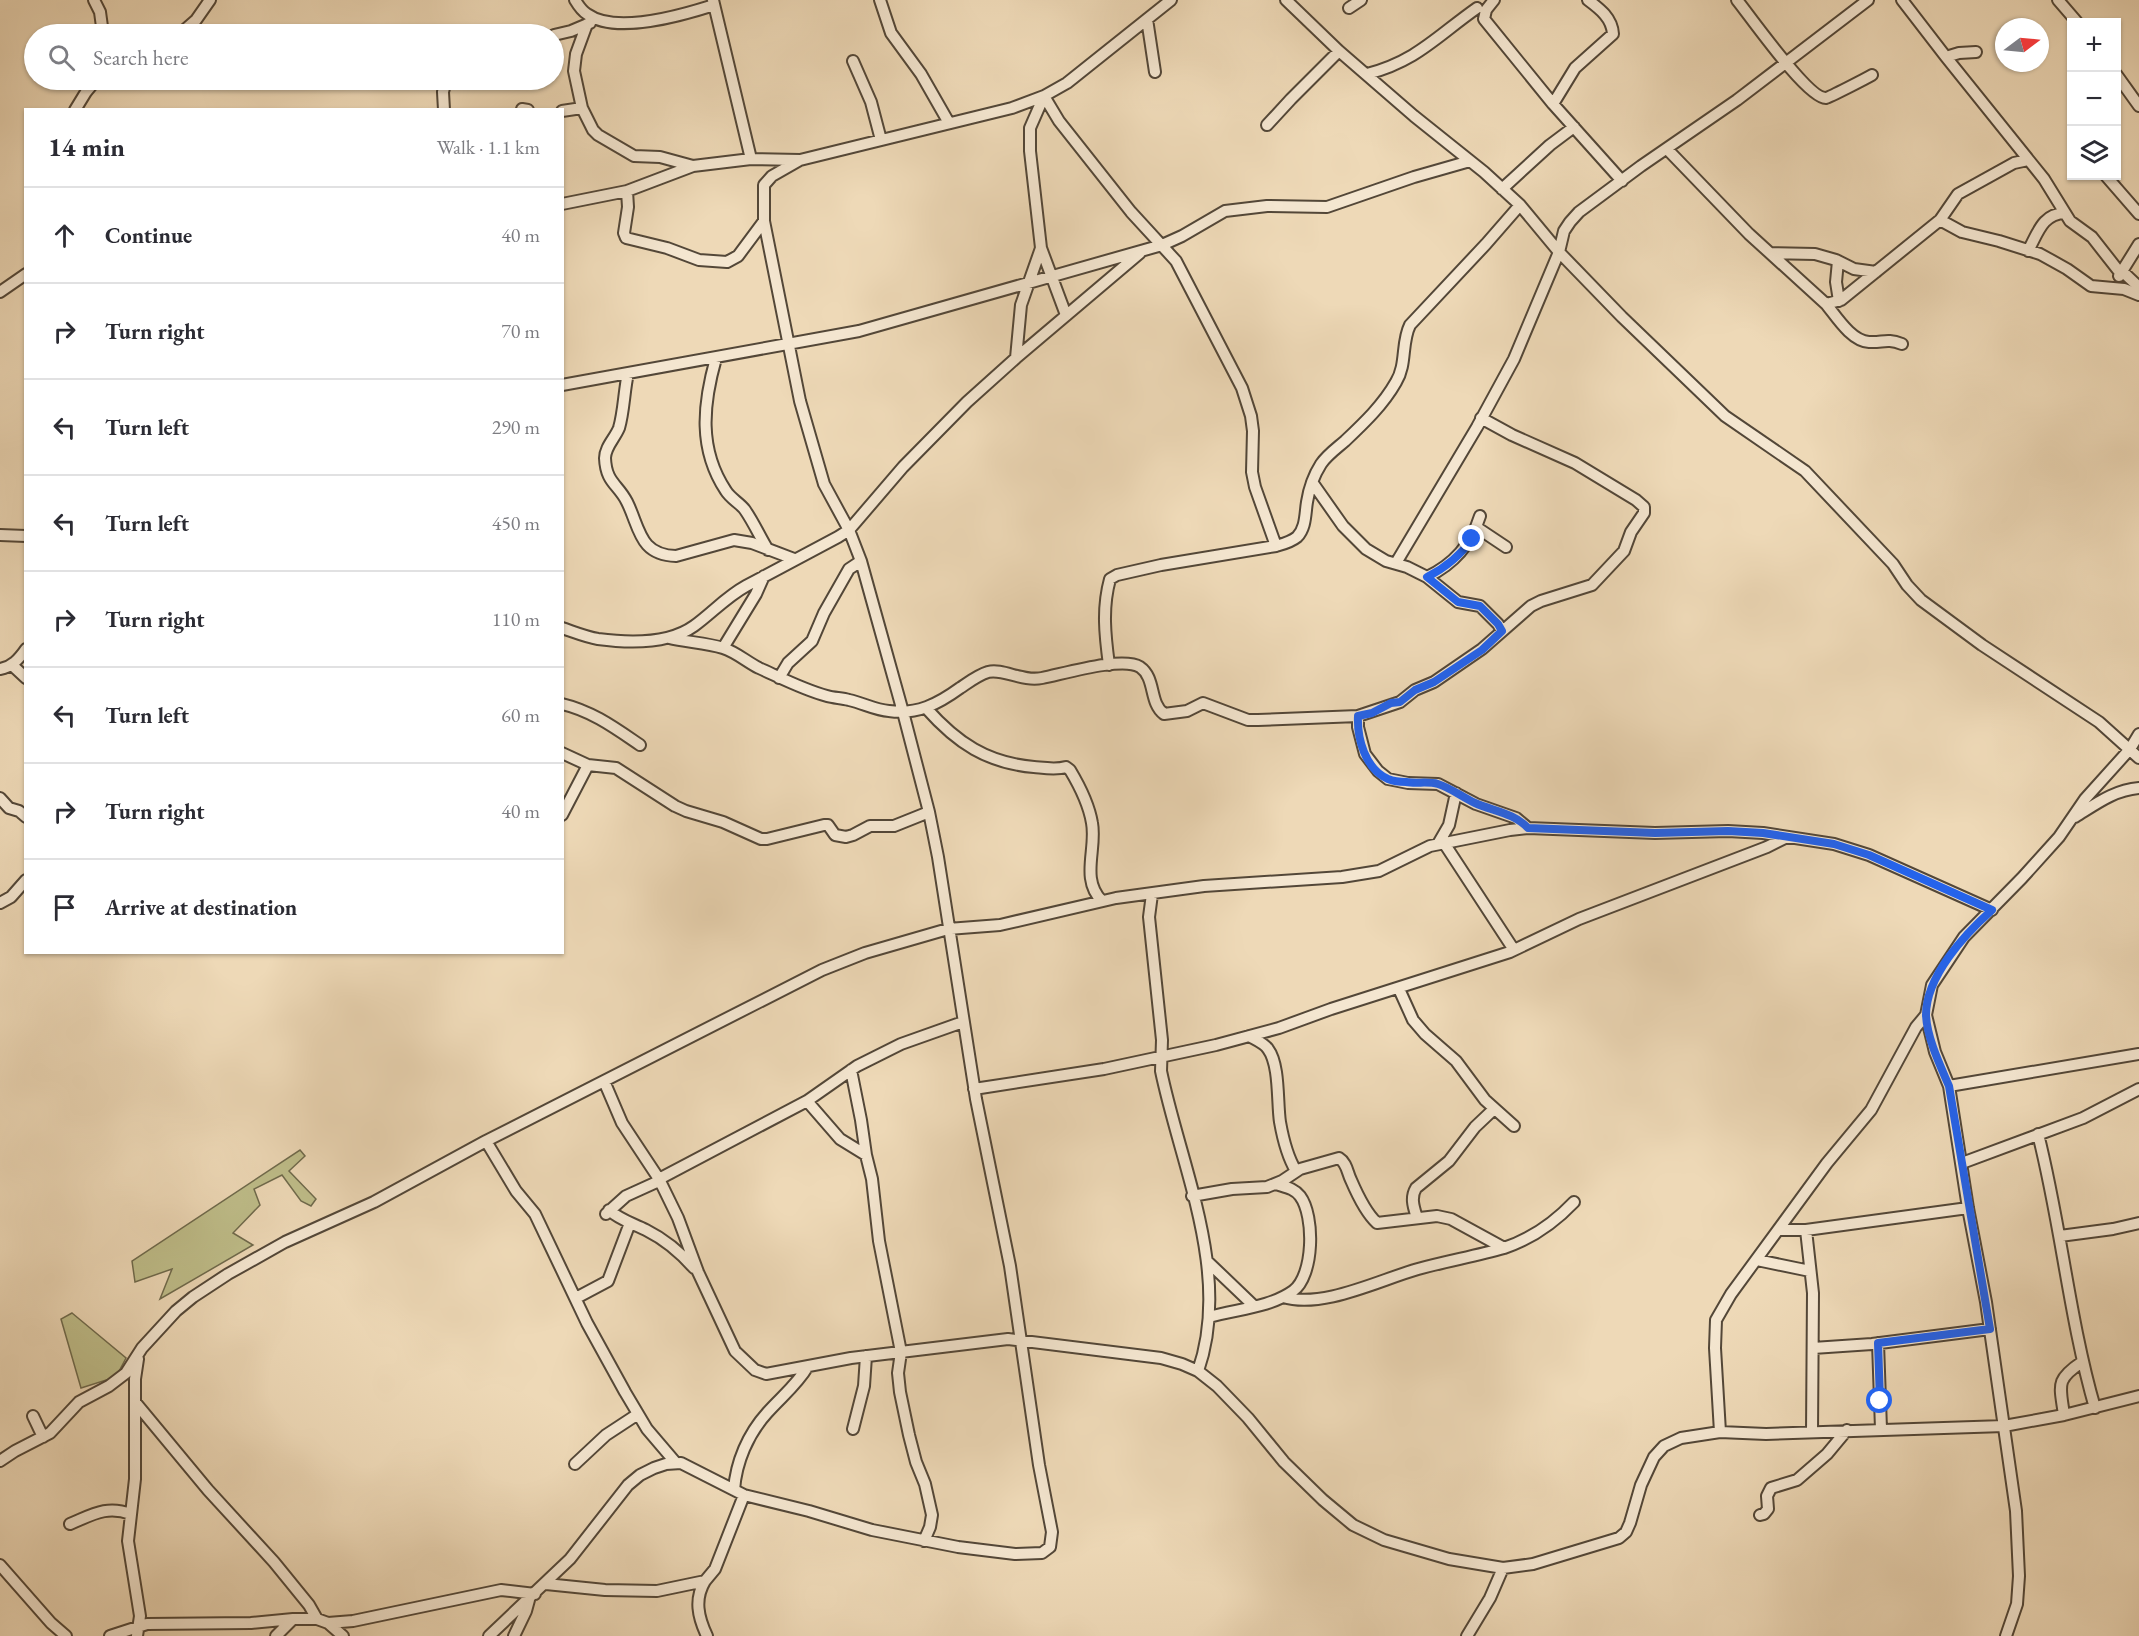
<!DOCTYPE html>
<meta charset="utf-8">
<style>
:root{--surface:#fff;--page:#f2f2f3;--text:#2b2b33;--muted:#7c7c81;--line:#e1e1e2}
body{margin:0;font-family:"EB Garamond",serif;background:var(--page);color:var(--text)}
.controls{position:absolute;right:18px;top:18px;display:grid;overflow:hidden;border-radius:0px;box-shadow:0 2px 4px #0004}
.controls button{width:54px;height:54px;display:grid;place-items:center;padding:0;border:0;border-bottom:2px solid var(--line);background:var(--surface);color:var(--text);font:30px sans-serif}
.compass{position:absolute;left:1995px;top:18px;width:54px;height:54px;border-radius:50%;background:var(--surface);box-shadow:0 2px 4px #0004;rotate:74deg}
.stop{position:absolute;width:18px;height:18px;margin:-14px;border:4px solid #2563eb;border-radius:50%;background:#fff}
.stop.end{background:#2563eb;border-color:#fff;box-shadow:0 2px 6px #0008}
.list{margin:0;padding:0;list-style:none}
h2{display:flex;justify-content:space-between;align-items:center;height:78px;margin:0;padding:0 24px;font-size:26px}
h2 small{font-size:20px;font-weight:400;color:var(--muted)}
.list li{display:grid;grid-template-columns:39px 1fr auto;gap:18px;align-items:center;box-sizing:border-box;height:96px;padding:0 24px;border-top:2px solid var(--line)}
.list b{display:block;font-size:22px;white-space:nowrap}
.list em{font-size:20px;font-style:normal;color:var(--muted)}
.icon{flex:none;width:33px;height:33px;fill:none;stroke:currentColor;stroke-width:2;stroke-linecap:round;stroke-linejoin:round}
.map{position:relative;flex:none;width:2139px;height:1636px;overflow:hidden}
.search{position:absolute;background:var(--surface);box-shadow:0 2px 4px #0004;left:24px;top:24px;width:540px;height:66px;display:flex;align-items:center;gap:15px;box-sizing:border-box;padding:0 21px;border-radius:33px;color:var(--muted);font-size:22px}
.panel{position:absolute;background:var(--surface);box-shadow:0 2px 4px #0004;left:24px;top:108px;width:540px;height:846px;border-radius:0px}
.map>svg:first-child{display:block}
.green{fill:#bfbe8a;stroke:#6f6a4c;stroke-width:1.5}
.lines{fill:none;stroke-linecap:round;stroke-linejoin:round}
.minor-casing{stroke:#534738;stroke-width:14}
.minor{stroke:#f4e6d0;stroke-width:10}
.route{stroke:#2563eb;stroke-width:8}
</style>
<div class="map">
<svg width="2139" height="1636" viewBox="0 0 2139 1636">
<rect width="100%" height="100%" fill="#eed9b7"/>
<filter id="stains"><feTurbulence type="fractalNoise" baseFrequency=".00333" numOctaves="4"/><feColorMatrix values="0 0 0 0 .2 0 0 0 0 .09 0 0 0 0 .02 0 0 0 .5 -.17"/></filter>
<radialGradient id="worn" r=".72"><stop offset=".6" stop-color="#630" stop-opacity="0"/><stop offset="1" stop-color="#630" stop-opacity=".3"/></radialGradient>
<path class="green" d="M300,1150L305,1156L289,1171L316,1199L311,1206L301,1201L282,1175L254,1189L260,1205L233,1233L253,1245L160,1299L172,1269L135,1282L132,1261Z
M72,1313L126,1358L116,1377L81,1388L61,1319Z"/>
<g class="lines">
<defs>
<path id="minor" d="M94,0L100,12L103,34
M575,0C578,5 582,11 587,14C616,35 683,15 714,5
M713,0L751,159
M880,0L891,33L921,74L949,123
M1286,0L1339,51L1414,116L1484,172L1520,205L1559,252L1622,317L1725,416L1805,471L1893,564L1907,585L1921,600L1982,645L2099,722L2139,758
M1494,0L1486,10L1484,19L1553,104L1622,181
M1737,0C1750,16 1808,99 1826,98C1830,97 1865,79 1872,75
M1902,0L1946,57L2044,179L2070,221L2092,237L2121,274
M2058,0L2077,22
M1349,8L1361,0
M1147,19L1155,72
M587,24L576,54L574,71L582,108L593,130L598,135L634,156L660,157L693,166
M180,34L196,20L210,0
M554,35L571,31L590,23
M1946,57L1959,53L1976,52
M853,61L871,102L881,140
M1367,74C1417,61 1437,36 1477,8
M2116,74L2139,106
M1044,96L1059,121L1131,212L1176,261L1242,388L1251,416L1253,431L1252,472L1255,487L1276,546
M1044,96L1030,128V151L1041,248L1066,315
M1553,104L1575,68L1613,34C1612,18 1600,9 1588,0
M522,109L528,110
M75,110L86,92L96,80
M444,110L443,92L446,80
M562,111L582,108
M1267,125L1291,99L1339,51
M1667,149L1749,234L1826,304L1841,300L1940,220L1962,232L1999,241L2040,254L2067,269L2091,286L2124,289L2139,295
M2106,176L2139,214
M1502,189L1550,145L1574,127
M627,191L628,207L624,233L626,238L667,248L699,260L727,262L738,256L764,221
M562,204L627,191L693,166L751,159L800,160
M1940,220L1958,194L2014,163L2028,160
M2028,251C2038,233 2042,214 2065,213
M1770,253L1815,254L1836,260L1854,269L1876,272
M1838,261L1836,282L1839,301
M2123,272L2139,287
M2119,276L2139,244
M0,292L26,274
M1826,304C1836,316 1851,341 1869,342C1883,343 1886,338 1902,344
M716,358C703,404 698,449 726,491C731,499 740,503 745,510C754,523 760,537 768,550
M1016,358L1021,305L1041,248
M628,373C624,391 624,411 619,428C615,438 605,447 605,458C606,483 618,484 627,502C640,528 639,555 676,556L734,540L752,543L794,559
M562,385L859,331L1162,245L1182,236L1225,211L1267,206L1327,207L1414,177L1470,161
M1312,482L1343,526L1366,549L1386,561L1407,567L1427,577L1458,602L1480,606L1498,624L1502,631
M1476,527L1506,547
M0,535L26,536
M1396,563L1477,427L1514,359L1559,252L1564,231L1570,222L1579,212L1641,166L1737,100L1868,0
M1427,577C1454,564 1471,545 1480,516
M562,628C574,632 586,637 598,639C628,643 669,644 694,626C712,613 726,597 746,586L838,537L849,530L903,467L967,402L1016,358L1140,253
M669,638C686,642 707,643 723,648C736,652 747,662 759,668C781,678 804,690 827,696C834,698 842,698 849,700C863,703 875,710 889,711C917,715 938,704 960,688C969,682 978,675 988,672C1003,668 1022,682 1042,678C1063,674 1122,656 1140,667C1156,678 1149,703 1164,714L1187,711L1203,703L1248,720H1258L1358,716L1400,702L1415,690L1434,682L1482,649L1531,606L1541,601L1592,585L1624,551L1631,532L1644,513V507L1636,500L1575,463L1512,435L1481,418
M723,648L756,594L764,576
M12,665L26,678
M1109,665C1105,635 1102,608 1110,579L1117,575L1161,565L1276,546C1283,544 1291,542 1297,537C1306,528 1305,514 1307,502C1309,489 1314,475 1321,464C1327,455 1337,448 1345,441C1364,423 1383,405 1396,382C1407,364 1401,343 1410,325L1486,244L1520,205
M0,669C12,667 19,659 26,649
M779,678L788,663L812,641L824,613L849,569L861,561
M562,704C592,711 615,728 640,745
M926,708C957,743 987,763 1034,767C1045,768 1056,770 1066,767L1070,770C1079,785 1089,805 1092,823C1097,849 1080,879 1102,901
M1358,716V727L1365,754L1378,771L1388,779L1408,783L1438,784L1476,804L1516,818L1528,828
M562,753L588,765L616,768L675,806L686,811L723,822L761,839H767L824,825H828L835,835L846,837L853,835L870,826H894L929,812
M0,798L9,808L19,811L26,817
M562,815L588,765
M2075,817C2096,804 2114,790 2139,788
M1444,843L1514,950
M1438,844L1449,825L1456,793
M1152,894L1149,917L1162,1040L1161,1071C1181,1167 1232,1274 1198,1371
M0,903L11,897L26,880
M1399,989L1413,1020L1425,1034L1456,1061L1485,1100L1514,1126
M1249,1036C1256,1040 1264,1043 1268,1049C1280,1065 1277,1103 1280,1122C1283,1139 1287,1156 1296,1171
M851,1070L861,1120L866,1155L872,1179L879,1241L901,1352L898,1373L900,1392L909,1435L916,1462L925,1484L932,1515L930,1527L924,1541
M604,1081L622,1123L659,1179L678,1218L698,1272L735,1351L755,1370L766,1374L851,1358L1008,1339L1161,1358L1182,1364L1198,1371L1217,1386L1248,1418L1284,1462L1323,1500L1353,1525L1384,1540L1449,1559L1503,1568L1533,1564L1619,1538L1626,1532L1630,1523L1641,1485L1654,1457L1664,1446L1681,1438L1720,1432L1766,1434L2004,1426L2064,1415L2139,1396
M1949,1086L2139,1054
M974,1089L1104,1069L1216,1045L1279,1028L1331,1009L1510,952L1579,919L1767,847L1787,837
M807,1101L840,1139L866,1155
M2038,1134C2061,1224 2069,1318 2095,1408
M486,1141L516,1191L535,1214L587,1323L625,1392L647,1429L676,1463
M1962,1163L2083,1118L2139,1089
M659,1179L807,1101L857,1066L901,1044L963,1022
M1192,1196L1232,1189L1267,1187L1282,1181L1300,1169L1339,1158C1347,1163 1347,1172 1351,1180C1357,1194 1366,1213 1377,1223L1437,1216L1451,1219L1504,1248
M609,1210C620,1220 632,1223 646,1230C664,1239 680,1252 694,1268
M606,1214L626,1196L659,1181
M1417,1218C1414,1208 1410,1198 1416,1188L1449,1161L1475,1127L1494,1109
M1779,1230H1806L1968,1208
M1806,1230L1813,1293L1812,1432
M2060,1236L2113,1229L2139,1223
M1757,1260L1810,1271
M1207,1261L1254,1306
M1283,1297C1323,1309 1379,1280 1418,1269C1447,1261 1476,1256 1504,1248C1531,1239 1555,1222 1574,1202
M576,1298L608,1281L630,1223
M1209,1317C1236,1309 1269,1308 1293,1291C1314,1276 1315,1216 1300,1196C1294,1188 1285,1187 1276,1184
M1878,1343L1881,1429
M1813,1348L1872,1344L1990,1329
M135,1402L208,1490L274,1562L309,1605L317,1619
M2064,1415C2060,1385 2055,1380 2082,1362
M33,1416L43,1437
M853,1429L864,1386L866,1356
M1720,1432L1715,1348L1716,1320L1731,1294L1827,1163L1871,1110L1916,1027L1926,1015
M0,1461L15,1451L50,1433L79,1402L109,1386L126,1373L142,1348L176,1311L193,1297L228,1274L285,1242L374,1202L486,1141L822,970L865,953L948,929L1000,925L1116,898L1204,886L1342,877L1379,871L1430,846L1510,830L1528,828L1655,833L1728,831L1763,833L1834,844L1869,855L1992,910
M575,1464L606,1435L638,1414
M734,1490C736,1462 748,1434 767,1413C781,1397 797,1385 808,1366
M1760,1515L1764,1514L1768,1509L1767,1496L1771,1488L1797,1480L1827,1454L1847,1430
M70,1524C92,1515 106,1505 131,1514
M0,1565L51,1623L66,1636
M705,1581C694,1599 698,1617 707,1636
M546,1584L605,1590L657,1591L705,1581L715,1569L744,1495
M328,1623L353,1621L501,1590L535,1594
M110,1636L147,1624L251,1623L293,1619H317L328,1623L343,1636
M137,1636L140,1616L128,1541L135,1479V1379L138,1359
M276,1636L293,1619
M489,1636L570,1559L628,1485L640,1475L654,1468L666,1464L681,1463L744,1495L809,1511L872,1530L958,1547L1015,1554L1042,1553L1050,1547L1052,1532L1039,1465L1010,1266L976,1099L938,857L929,812L903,712L861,561L849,530L824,484L800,401L764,221V185L772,176L800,160L1012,108L1044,96L1067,83L1171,0
M514,1636L526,1611L529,1600
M1467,1636L1490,1598L1503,1568
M2006,1636L2017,1604L2019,1576L2016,1511L1986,1302L1968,1208L1949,1086L1935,1052L1926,1015L1932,985L1964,937L2022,878L2059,837L2085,799L2130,749L2139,734"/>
</defs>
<use href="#minor" class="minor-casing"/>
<use href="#minor" class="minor"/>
</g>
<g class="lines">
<path class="route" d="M1472,539C1460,556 1445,568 1427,577L1458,602L1480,606L1498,624L1502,631L1482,650L1434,682L1415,690L1400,702L1391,703L1372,713L1358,716C1357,738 1365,769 1388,779C1393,781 1401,782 1406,782C1416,784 1428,781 1438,784C1451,788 1462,797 1475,803C1493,811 1514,813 1528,828L1655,833L1728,831L1763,833L1834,844L1869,855L1992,910C1965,934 1926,976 1926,1015C1927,1038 1940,1065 1949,1086L1990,1329L1878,1343L1880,1401"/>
</g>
<rect width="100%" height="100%" filter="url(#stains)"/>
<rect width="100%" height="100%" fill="url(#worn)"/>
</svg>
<div class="controls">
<button>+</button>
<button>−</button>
<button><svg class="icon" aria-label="layers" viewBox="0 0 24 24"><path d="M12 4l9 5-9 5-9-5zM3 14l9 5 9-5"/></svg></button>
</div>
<svg class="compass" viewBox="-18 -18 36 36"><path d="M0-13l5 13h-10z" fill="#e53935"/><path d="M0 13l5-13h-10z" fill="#7c7c81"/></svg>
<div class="stop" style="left:1880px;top:1401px"></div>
<div class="stop end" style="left:1472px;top:539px"></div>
<div class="search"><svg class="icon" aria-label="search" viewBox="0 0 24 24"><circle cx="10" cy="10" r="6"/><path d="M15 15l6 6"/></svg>Search here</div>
<section class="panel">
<h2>14 min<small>Walk · 1.1 km</small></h2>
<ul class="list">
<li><svg class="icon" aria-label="ahead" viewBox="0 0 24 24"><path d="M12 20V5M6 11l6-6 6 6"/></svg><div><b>Continue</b></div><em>40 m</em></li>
<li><svg class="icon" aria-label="right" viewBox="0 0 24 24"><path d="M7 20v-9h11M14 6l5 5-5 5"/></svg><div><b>Turn right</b></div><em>70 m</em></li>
<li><svg class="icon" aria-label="left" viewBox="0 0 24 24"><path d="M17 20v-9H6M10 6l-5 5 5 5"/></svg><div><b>Turn left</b></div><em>290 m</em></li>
<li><svg class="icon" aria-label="left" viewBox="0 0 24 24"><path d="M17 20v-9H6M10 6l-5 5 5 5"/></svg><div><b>Turn left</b></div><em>450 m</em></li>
<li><svg class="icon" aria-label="right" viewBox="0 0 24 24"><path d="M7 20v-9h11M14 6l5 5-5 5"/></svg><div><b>Turn right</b></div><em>110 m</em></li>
<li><svg class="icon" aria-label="left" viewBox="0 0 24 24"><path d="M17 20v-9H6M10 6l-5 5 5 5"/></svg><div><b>Turn left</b></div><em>60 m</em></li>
<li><svg class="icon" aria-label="right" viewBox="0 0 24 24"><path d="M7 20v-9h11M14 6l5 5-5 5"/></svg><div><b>Turn right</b></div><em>40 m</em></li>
<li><svg class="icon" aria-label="arrive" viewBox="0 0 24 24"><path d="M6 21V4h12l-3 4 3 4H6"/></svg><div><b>Arrive at destination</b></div></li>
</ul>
</section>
</div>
